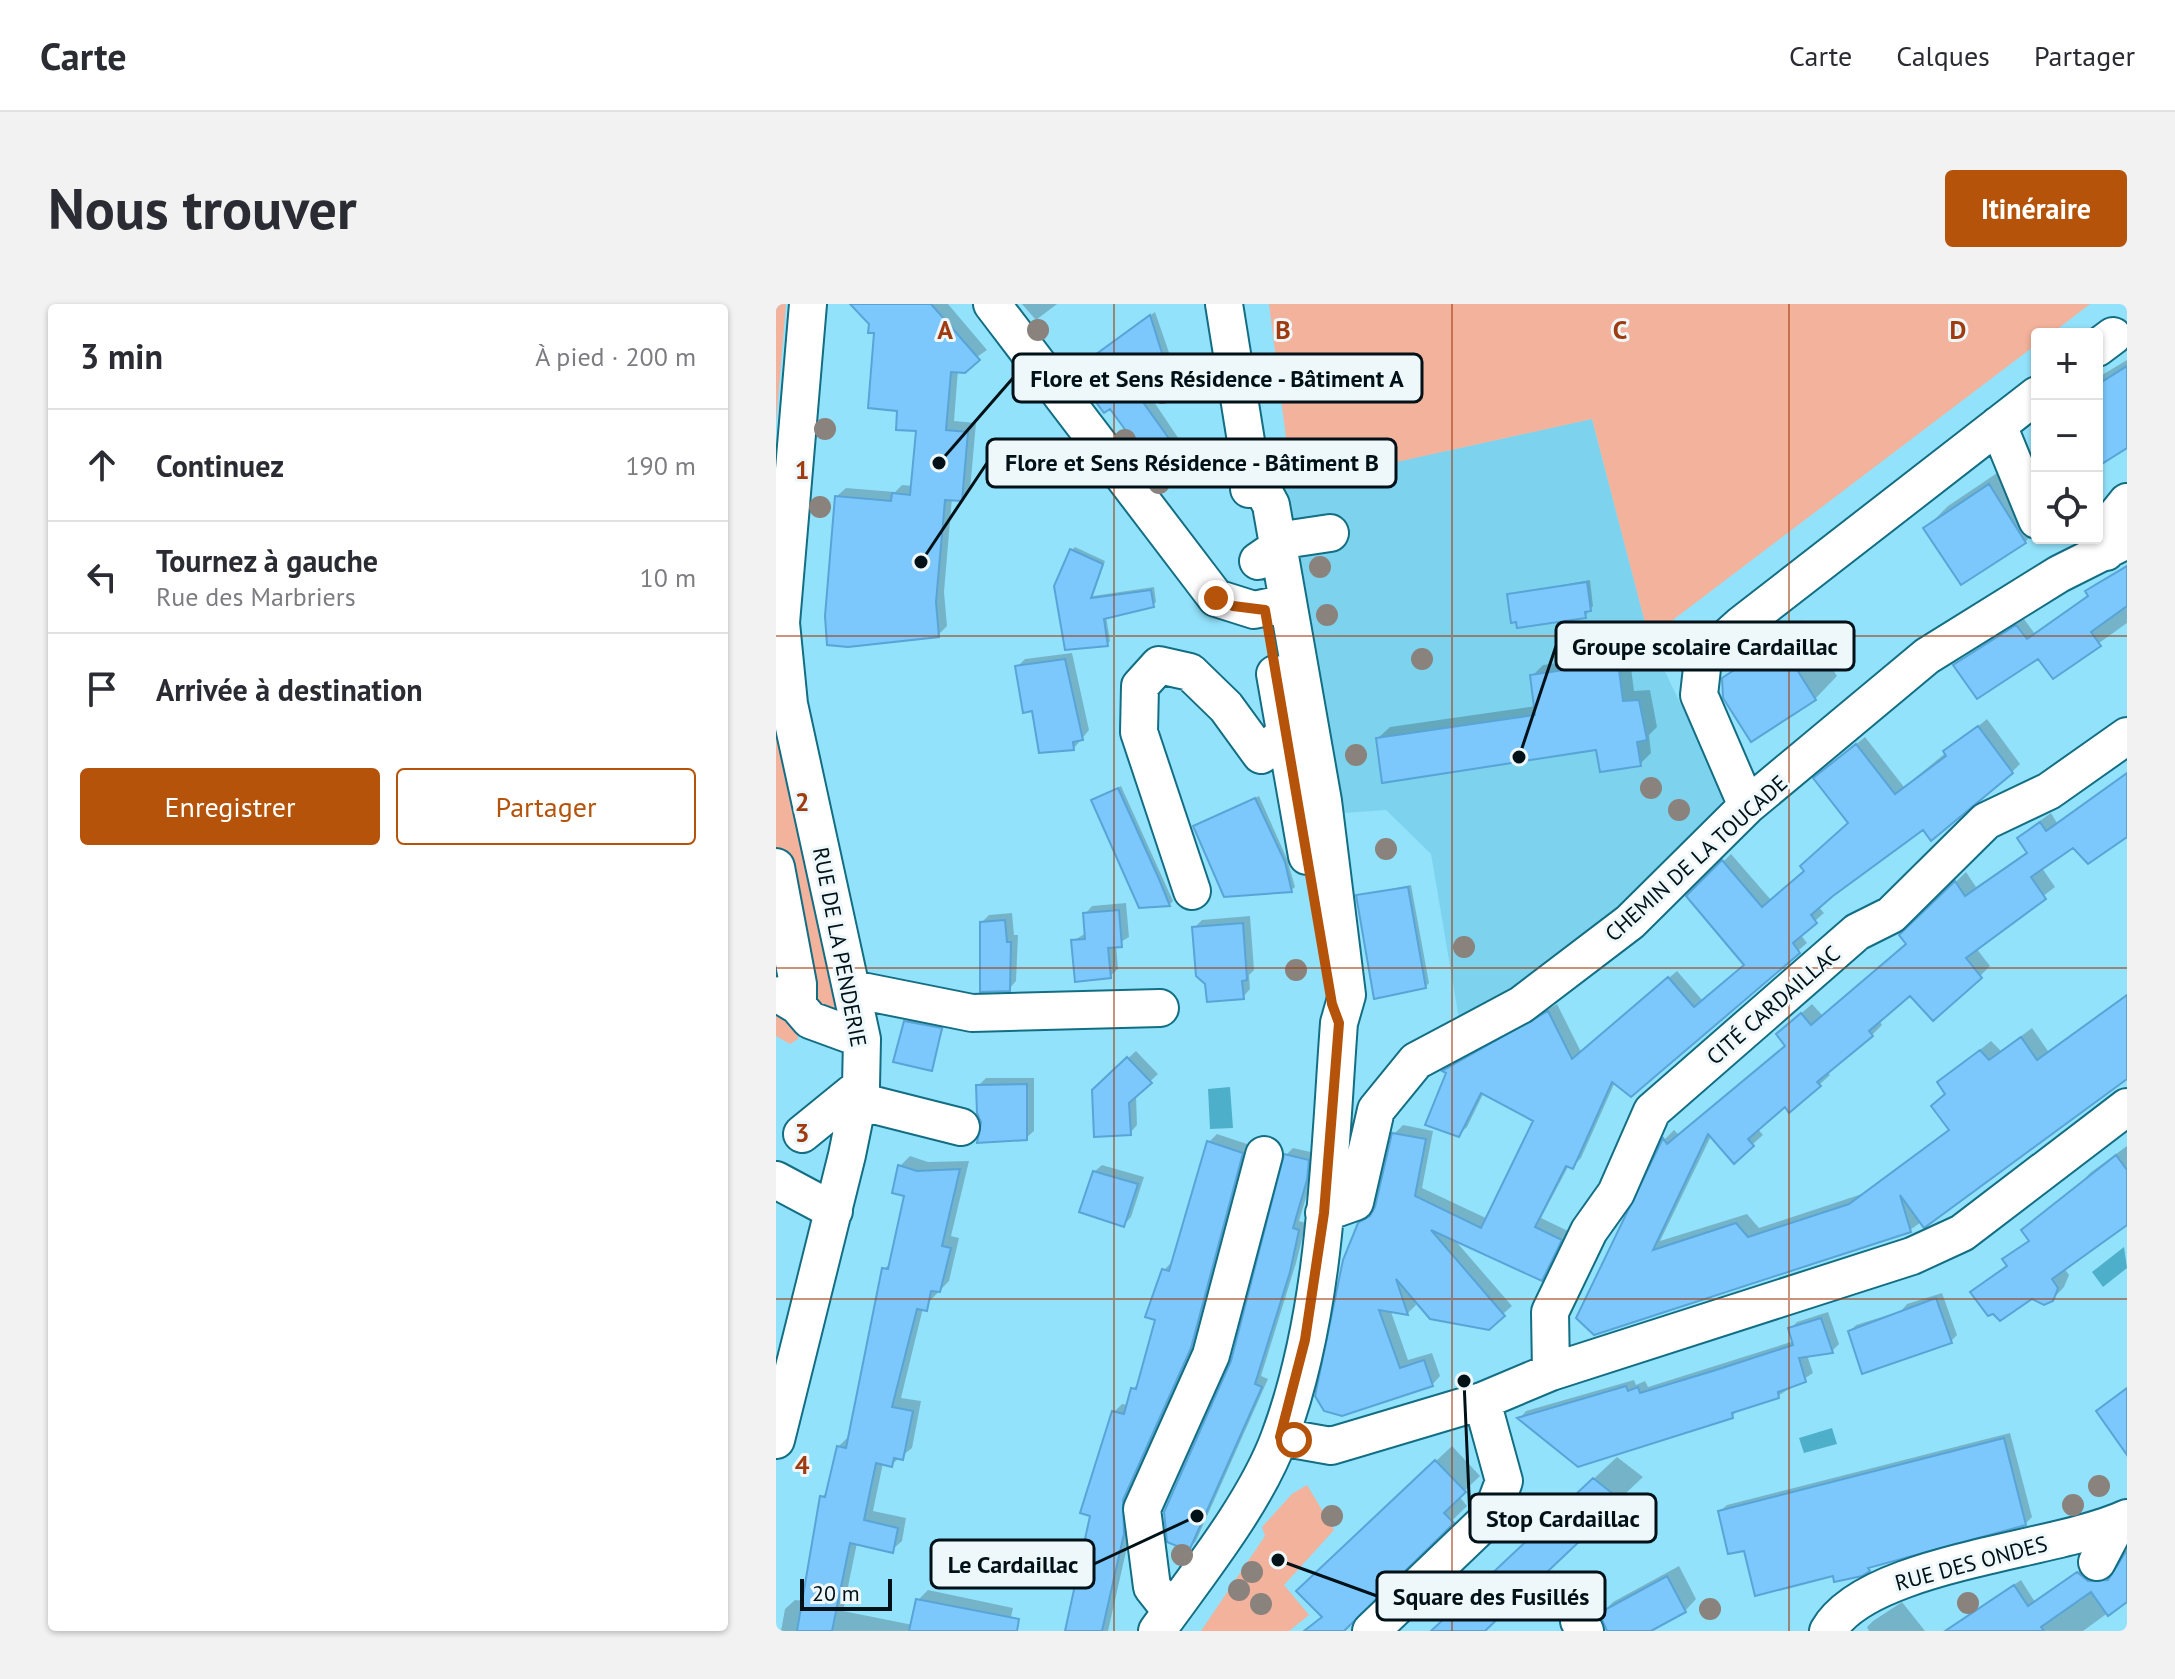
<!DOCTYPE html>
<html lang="fr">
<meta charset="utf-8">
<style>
:root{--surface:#fff;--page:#f2f2f3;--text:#2b2b33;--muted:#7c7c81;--line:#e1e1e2;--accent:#b45309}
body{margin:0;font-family:"PT Sans",sans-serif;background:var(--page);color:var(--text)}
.controls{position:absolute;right:24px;top:24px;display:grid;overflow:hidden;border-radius:8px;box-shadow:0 2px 6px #0004}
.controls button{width:72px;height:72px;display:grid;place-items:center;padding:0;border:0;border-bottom:2px solid var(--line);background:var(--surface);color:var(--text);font:40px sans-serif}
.scale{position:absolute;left:24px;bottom:20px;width:92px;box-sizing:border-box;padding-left:8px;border:4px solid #001118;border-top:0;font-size:22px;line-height:28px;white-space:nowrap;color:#001118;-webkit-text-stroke:6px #eef7fa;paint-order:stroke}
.stop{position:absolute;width:24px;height:24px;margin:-18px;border:6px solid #b45309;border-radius:50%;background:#fff}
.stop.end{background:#b45309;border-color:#fff;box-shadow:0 2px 8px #0008}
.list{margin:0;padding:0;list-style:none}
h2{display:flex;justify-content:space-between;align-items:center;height:104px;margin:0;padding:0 32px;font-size:34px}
h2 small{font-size:26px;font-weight:400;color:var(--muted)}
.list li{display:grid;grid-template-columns:52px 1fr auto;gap:24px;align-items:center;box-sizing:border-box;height:112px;padding:0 32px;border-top:2px solid var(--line)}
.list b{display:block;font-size:30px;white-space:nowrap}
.list p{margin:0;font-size:26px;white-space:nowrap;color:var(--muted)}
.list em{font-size:26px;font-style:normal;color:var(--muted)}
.actions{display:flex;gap:16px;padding:24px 32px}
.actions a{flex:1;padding:18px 0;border:2px solid var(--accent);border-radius:8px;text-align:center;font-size:28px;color:var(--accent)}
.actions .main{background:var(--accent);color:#fff}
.icon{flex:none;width:44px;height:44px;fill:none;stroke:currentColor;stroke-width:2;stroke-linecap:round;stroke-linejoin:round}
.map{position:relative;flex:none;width:1351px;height:1327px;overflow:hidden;border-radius:8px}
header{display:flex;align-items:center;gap:48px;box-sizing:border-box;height:112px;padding:0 40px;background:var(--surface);border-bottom:2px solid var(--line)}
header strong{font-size:38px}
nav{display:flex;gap:44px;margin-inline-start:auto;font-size:28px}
.intro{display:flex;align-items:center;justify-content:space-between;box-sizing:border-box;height:192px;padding:0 48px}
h1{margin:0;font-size:56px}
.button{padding:20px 36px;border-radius:8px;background:var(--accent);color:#fff;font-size:28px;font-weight:700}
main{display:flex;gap:48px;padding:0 48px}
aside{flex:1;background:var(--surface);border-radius:8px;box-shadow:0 2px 6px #0004}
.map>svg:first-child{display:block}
.built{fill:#7dd3ee}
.green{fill:#f3b29b}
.water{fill:#4eafcb}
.shadow{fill:#0003}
.building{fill:#7cc8fd;stroke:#58a4d7;stroke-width:2}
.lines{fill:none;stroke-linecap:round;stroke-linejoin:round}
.minor-casing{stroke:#136e84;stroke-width:40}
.minor{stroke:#fff;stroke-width:36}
.tree{fill:#8a827c}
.route{stroke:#b45309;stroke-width:10}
.grid{fill:none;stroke:#a03b0f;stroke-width:2;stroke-opacity:0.55}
.labels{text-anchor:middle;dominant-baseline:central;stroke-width:6;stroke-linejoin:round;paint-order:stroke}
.street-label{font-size:22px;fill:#001118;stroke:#eef7fa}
.grid-label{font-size:26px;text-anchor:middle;font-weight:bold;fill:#a03b0f;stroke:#eef7fa;stroke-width:6;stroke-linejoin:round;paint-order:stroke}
.leader{fill:none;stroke:#001118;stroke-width:3}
.callout-dot{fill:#001118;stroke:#eef7fa;stroke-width:3}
.callout{fill:#eef7fa;stroke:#001118;stroke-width:3}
.callout-label{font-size:24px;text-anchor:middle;font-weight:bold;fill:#001118}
</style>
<header>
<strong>Carte</strong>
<nav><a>Carte</a><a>Calques</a><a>Partager</a></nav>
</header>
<div class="intro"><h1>Nous trouver</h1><a class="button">Itinéraire</a></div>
<main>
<aside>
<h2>3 min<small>À pied · 200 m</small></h2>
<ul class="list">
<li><svg class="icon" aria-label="ahead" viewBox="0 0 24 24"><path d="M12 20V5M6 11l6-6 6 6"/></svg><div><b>Continuez</b></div><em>190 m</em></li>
<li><svg class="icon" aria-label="left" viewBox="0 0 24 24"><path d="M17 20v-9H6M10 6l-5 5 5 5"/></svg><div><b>Tournez à gauche</b><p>Rue des Marbriers</p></div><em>10 m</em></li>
<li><svg class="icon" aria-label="arrive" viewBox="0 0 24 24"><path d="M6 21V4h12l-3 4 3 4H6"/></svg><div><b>Arrivée à destination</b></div></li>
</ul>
<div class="actions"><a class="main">Enregistrer</a><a>Partager</a></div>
</aside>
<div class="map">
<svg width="1351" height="1327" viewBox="0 0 1351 1327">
<rect width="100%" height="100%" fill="#93e2fb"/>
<path class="built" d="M816,115L873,334L952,499L842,610L737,687L683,715L655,550L610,506L567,509L504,183Z"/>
<path class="green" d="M0,0H10L0,119Z
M493,0H1314L1275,30H1261V40L873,334L816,115L516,181Z
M0,414L64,704L21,728L22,735L14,740L0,732Z
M531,1181L558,1226L508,1281L533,1311L513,1327H425L489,1232L486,1223L516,1190Z"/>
<path class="water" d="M454,783L457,824L434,825L432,785Z
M1348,943L1351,964L1327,983L1316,968Z
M1056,1124L1061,1140L1028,1149L1023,1134Z"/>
<path class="shadow" d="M86,0H172L211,46L182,66L178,117L200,119L194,186L185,195L176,194L168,288L171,322L162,331L61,192L70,184L119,188L126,181L137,182L142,125L123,105L100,28Z
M246,0H281L260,16Z
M379,8L396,57L366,80L413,150L386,171L304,62Z
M1351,56V142L1321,160V74Z
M1236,159L1261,226L1249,238L1150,224L1172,202Z
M299,243L329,257L317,292L378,283L380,298L377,301L330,312L334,337L331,340L296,246Z
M1351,262V319L1277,372L1262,352L1180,361L1248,315L1259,330L1314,291L1312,287L1319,280Z
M814,276L817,302L809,312L733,291Z
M1026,316L1061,372L1039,395L976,435L947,387L948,375L971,352Z
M853,348L858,387L874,386L881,423L873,431L875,449L864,460L822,444L602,434L614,423L760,402L756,372L767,361Z
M296,349L313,426L298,444L258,405L241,363L249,355Z
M1211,415L1244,460L1236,468L1148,523L1042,602L1048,609L1024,630L1031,639L855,790L839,778L805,854L796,863L793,861L765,914L792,927L774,966L765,974L677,934L736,1002L727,1010L637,991L640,1001L632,1009L614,1005L632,1056L656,1049L664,1072L656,1081L565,1110L554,1109L542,1092L583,920L599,908L618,830L627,821L657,827L646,884L712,915L760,816L708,788L691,823L682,831L673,768L670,766L781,700L805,748L901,667L927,697L970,660L920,584L955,550L995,596L1030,567L1075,518L1048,466L1089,433L1128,483Z
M1351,469V530L1297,541L1266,564L1279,583L1200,644L1214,662L1204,672L1134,689L1103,716L1106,721L1096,731L1051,767L1054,771L1043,781L1009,801L981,824L987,831L958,857L936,830L884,937L971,910L983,924L1086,890L1174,825L1171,789L1163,778L1215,737L1225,747L1256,724L1272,747L1351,693V772L1134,926L803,1013L889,835L898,826L903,831L1011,741L1013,720L1036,700L1047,712L1132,639L1125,631L1190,568L1200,583L1252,547L1243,534L1254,524L1275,509L1281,519Z
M345,482L397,597L394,600L365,602L317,496Z
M483,492L511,555L519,583L515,586L419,523Z
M635,581L653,679L649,683L582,592Z
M350,599L353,633L340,641L342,665L334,672L297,637L310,629L309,610L316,602Z
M236,609L238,631H242L240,677L233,685L206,618L213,611Z
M474,612L478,666L473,671L474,685L467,693L418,624L426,616Z
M133,715L168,722L155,765L130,718Z
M360,747L382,770L360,791L361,821L354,829L326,778Z
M210,774H258V827L250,834L207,818L202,782Z
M441,830L474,841L423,1034L354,1187L356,1221L332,1327H299L337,1109L346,1100L353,1101L357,1085L364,1078L382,1015L388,966L396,958L433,838Z
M1351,842V918L1288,964L1293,971L1288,983L1276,996L1197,988L1232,960L1229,956L1254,935L1314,869Z
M517,844L539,849L538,867L523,917L530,919L520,959L485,1072L492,1075L420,1237L413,1244L510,851Z
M134,852L152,858L193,857L175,932L183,934L173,977L147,1004L125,1094L145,1097L136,1144L116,1160L107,1159L97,1207L130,1214L126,1237L116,1246L81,1239L67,1307L137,1321L142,1296L152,1286L237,1304L232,1327H5L9,1305L19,1296L29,1297L46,1193L53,1186L62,1143L72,1133L108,965L116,958L130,891L124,862Z
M326,861L368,873L355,913L348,921L318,868Z
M1166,989L1181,1031L1175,1037L1074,1027L1080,1021L1125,1007L1131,1000Z
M1052,1008L1063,1040L1056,1047L1031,1051L1037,1069L1002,1092L964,1104L956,1112L744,1114L750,1107L858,1076L860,1081L869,1077L872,1083L1018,1037L1014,1025L1021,1018Z
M1234,1129L1256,1213L1249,1220L1098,1260L1092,1266L1058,1270L970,1244L944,1207L951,1201Z
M676,1142L704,1172L683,1192L691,1202L563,1327H527L547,1312L538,1271Z
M841,1153L867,1173L704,1327H655Z
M1351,1252V1295L1307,1327H1169L1245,1276L1259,1298L1309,1263L1319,1271H1338Z
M903,1262L920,1295L909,1307L871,1327H834L825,1310L837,1298Z
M1126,1298L1149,1327H1093L1091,1323L1097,1317Z"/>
<path class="building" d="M74,0H155L204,56L189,69L175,68L170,126L192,128L186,197L169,196L160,298L163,333L72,343L51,341L49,312L59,192L115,197L116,189L134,191L140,127L120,126L121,107L92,104L98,29H92L93,20Z
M374,11L391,65L359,87L409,157L385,174L334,105L328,109L297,67Z
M1351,62V144L1321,163V81Z
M1213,180L1250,239L1185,281L1147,224Z
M294,245L327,260L315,294L375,286L378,303L328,315L332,342L289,346L278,282Z
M1351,262V302L1315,328L1325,342L1277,375L1262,355L1201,395L1177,361L1240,321L1251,335L1312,292L1309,287Z
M811,278L815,307L809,308L810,314L741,324L740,318L735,319L731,290Z
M1003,337L1040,396L975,438L947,394L946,374Z
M289,355L307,436L297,438L298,446L263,449L256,407L247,409L239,362Z
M842,358L847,397L863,396L871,436L861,438L865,462L824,468L820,446L606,479L600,434L759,411L754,371Z
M1202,422L1237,469L1155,537L1147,526L1057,592L1035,611L1041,619L1017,639L1024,649L855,793L836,778L797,865L790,862L759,923L786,936L766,977L655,926L729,1012L713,1026L654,1015L620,975L632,1011L603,1006L624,1064L648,1056L657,1082L566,1112L548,1107L539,1092L567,956L582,919L594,912L599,903L616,829L650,835L639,892L705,924L757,817L705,789L683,833L649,821L670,769L666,767L772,707L796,755L892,673L918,703L968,661L910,592L946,556L986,603L1028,567L1024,562L1072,519L1037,474L1080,440L1119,490L1170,452L1167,447Z
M1351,469V533L1312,560L1297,544L1255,573L1270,595L1190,654L1206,674L1157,717L1134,692L1093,727L1097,732L1041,778L1045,782L1013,809L1009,803L972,835L978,842L958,860L932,830L877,946L960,919L972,933L1073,900L1173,826L1155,802L1169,790L1161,778L1204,746L1213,756L1245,733L1261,756L1351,691V775L1148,924L1124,891L1135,928L818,1031L800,1014L887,834L891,840L1009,742L1000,730L1025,709L1035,721L1130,640L1123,631L1179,577L1189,592L1251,549L1241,534L1264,518L1270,527Z
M342,484L383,575L394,602L363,604L315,496Z
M479,494L509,558L516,588L448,593L417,522Z
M632,583L650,684L598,695L580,591Z
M343,606L346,643L332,644L335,674L299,678L295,636L309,635L307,609Z
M229,616L231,638H235L234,687L204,688V618Z
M467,619L471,676L466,677L468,695L431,698L429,680L420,672L416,623Z
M128,717L166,724L156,767L117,758Z
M351,753L376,779L353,799L355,831L318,833L316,786Z
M251,780V836L201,839L205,818L201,809L200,781Z
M431,837L467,849L415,1044L347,1196L348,1230L326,1327H289L314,1212L304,1209L309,1193L336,1107L348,1110L355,1084L360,1085L379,1016L369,1013L386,965L393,967Z
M508,850L533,856L531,876L517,924L523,926L514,968L479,1080L486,1083L413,1247L391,1238L388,1208L455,1057Z
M1340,851L1351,866V921L1276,975L1282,984L1277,997L1268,1001L1256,995L1224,1017L1217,1010L1212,1012L1194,988L1231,962L1226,955L1253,937L1245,926Z
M122,861L141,867L184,865L166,942L175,944L164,988L155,987L151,1007L141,1005L116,1103L137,1107L127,1156L118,1154L116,1163L100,1159L88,1216L122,1224L117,1249L74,1239L56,1327H21L44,1192L49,1193L61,1142L70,1144L106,964L112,965L128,892L116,889Z
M317,867L362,880L348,923L303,908Z
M1160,994L1176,1039L1086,1070L1072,1027Z
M1045,1014L1057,1049L1023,1054L1030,1078L1002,1088L1003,1094L956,1109L957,1114L802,1163L741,1114L850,1082L852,1087L862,1083L864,1089L940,1066L1017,1041L1012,1024Z
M1351,1084V1151L1320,1107Z
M1228,1134L1250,1221L1092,1264L1094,1267L1086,1272L1058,1278L1057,1272L979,1292L968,1247L952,1250L942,1207Z
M659,1156L690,1188L668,1209L678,1219L568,1327H528L546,1313L520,1287Z
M817,1174L846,1197L709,1327H655Z
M1351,1246V1298L1332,1312L1315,1288L1265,1323L1268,1327H1169L1238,1281L1252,1302L1301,1268L1312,1277L1332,1276Z
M891,1272L910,1308L875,1327H831L823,1309Z
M140,1295L243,1315L241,1327H133Z"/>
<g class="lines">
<defs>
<path id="minor" d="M216,0L440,294L478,306L510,299
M448,0L474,162L473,185
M1321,44L1337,32
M1222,121L1261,216
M1330,248L1339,213L1351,198
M482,257L514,235L554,229
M499,370L531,552
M971,502L923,391L927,355L966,320L1261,91
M0,563L22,680V702
M416,587L363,428L364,382L383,361L414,368L450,403L485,451L523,417
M76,685L196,709L384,704
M4,691L22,702L34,716L86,735
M82,797L185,823
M26,830L85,782
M0,876L58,907
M548,909L579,898L600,806L640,757L745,701L854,618L971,502L1151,352L1283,270L1351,236
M775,1068L774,1008L813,927L840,889L876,807L1081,628L1115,611L1210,517L1273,487L1351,432
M504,1133L555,1142L582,1134L706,1097L775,1068L1136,952L1186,929L1351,803
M0,1136L71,851L85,782L86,735L13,400L5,319L32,0
M1321,1258L1342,1218
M395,1307L376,1283L366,1205L435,1051L488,851
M803,1317L809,1327
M381,1327C422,1270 480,1198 504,1132C551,1005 553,853 563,719L571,691L547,497L495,201L474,162
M595,1327L715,1212L728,1177L706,1097
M1052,1327C1091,1258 1277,1248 1351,1214"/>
</defs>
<use href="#minor" class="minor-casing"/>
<use href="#minor" class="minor"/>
</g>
<g class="tree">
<circle cx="262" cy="26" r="11"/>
<circle cx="386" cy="89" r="11"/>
<circle cx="49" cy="125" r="11"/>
<circle cx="349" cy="136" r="11"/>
<circle cx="383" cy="179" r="11"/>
<circle cx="44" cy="203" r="11"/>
<circle cx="544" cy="263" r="11"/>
<circle cx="551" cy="311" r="11"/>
<circle cx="646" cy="355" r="11"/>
<circle cx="580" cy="451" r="11"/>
<circle cx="875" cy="484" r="11"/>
<circle cx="903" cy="506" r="11"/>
<circle cx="610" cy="545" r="11"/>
<circle cx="688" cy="643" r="11"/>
<circle cx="520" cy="666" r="11"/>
<circle cx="1323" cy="1182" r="11"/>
<circle cx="1297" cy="1201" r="11"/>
<circle cx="556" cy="1212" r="11"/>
<circle cx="406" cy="1251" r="11"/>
<circle cx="476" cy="1268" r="11"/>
<circle cx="463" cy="1286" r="11"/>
<circle cx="1192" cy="1299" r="11"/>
<circle cx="485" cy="1300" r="11"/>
<circle cx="934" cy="1305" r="11"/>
</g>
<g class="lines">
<path class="route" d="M440,294L457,302L489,306L556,700L563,719L548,909L529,1036L504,1133L518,1136"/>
</g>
<path class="grid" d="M338,0V1327M676,0V1327M1013,0V1327M0,332H1351M0,664H1351M0,995H1351"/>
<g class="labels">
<g class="street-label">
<text transform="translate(920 554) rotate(-42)">CHEMIN DE LA TOUCADE</text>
<text transform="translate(64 643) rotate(79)">RUE DE LA PENDERIE</text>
<text transform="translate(997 701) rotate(-41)">CITÉ CARDAILLAC</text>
<text transform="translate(1195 1259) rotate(-15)">RUE DES ONDES</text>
</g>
</g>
<g class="grid-label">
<text x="169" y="35">A</text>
<text x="507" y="35">B</text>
<text x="844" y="35">C</text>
<text x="1182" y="35">D</text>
<text x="26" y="175">1</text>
<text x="26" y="507">2</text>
<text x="26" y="838">3</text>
<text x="26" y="1170">4</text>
</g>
<path class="leader" d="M163 159L237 74M145 258L211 159M743 453L780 342M688 1077L694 1214M421 1212L318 1260M502 1256L601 1292"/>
<g class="callout-dot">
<circle cx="163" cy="159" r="8"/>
<circle cx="145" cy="258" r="8"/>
<circle cx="743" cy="453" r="8"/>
<circle cx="688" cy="1077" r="8"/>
<circle cx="421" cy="1212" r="8"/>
<circle cx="502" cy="1256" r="8"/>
</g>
<g class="callout">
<rect x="237" y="50" width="409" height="48" rx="8"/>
<rect x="211" y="135" width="409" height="48" rx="8"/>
<rect x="780" y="318" width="298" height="48" rx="8"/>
<rect x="694" y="1190" width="186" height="48" rx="8"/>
<rect x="155" y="1236" width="163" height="48" rx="8"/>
<rect x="601" y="1268" width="228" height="48" rx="8"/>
</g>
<g class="callout-label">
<text x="441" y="83">Flore et Sens Résidence - Bâtiment A</text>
<text x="416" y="167">Flore et Sens Résidence - Bâtiment B</text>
<text x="929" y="351">Groupe scolaire Cardaillac</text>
<text x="787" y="1223">Stop Cardaillac</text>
<text x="237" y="1269">Le Cardaillac</text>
<text x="715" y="1301">Square des Fusillés</text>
</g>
</svg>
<div class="controls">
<button>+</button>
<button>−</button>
<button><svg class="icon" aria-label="locate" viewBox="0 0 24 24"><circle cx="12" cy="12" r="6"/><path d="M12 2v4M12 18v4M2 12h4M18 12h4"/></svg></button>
</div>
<div class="scale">20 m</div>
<div class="stop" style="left:518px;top:1136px"></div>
<div class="stop end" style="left:440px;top:294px"></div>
</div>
</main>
